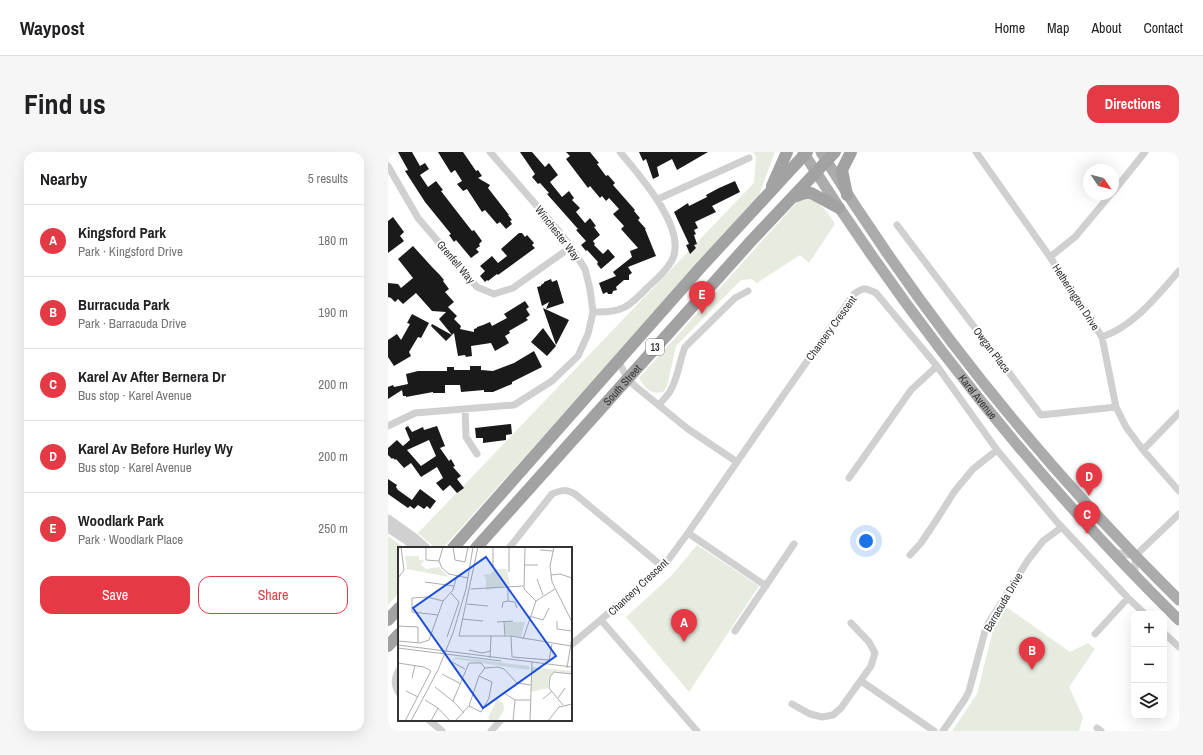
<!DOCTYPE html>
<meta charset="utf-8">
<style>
:root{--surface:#fff;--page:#f6f6f6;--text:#202124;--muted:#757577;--line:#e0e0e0;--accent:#e63946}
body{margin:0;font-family:"Archivo Narrow",sans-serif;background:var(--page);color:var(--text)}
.controls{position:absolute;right:12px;bottom:12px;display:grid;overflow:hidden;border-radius:8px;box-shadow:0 4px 16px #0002}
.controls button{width:36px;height:36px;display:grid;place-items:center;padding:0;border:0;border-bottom:1px solid var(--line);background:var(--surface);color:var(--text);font:20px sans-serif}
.compass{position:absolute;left:695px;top:12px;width:36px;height:36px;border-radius:50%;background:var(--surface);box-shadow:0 4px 16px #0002;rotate:125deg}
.you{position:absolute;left:478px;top:389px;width:14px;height:14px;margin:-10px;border:3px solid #fff;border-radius:50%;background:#1a73e8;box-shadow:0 0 0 6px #1a73e833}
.badge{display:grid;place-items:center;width:26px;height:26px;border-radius:50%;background:var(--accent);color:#fff;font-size:13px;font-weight:700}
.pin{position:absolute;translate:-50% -33px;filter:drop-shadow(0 1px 2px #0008)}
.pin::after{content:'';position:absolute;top:21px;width:14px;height:12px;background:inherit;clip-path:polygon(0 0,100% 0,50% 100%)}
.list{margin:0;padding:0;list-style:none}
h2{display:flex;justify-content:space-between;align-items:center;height:52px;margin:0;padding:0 16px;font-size:17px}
h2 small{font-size:13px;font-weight:400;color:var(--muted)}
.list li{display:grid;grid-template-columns:26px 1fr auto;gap:12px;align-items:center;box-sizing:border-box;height:72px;padding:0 16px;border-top:1px solid var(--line)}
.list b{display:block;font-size:15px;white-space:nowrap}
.list p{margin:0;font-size:13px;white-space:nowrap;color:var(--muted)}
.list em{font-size:13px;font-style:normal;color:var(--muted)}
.actions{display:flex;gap:8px;padding:12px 16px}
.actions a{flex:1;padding:9px 0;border:1px solid var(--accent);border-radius:12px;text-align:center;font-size:14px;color:var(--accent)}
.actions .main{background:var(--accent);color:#fff}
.icon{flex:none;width:22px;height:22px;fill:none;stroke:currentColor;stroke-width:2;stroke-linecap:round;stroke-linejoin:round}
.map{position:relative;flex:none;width:791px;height:579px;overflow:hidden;border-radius:12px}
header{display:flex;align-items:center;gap:24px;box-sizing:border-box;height:56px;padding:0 20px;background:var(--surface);border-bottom:1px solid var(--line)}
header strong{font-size:19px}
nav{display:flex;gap:22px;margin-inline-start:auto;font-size:14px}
.intro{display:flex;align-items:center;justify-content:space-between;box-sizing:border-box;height:96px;padding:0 24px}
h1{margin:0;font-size:28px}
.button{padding:10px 18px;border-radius:12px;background:var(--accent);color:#fff;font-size:14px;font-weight:700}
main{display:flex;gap:24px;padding:0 24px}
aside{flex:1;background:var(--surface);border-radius:12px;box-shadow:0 4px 16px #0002}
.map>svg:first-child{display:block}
.green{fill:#e6ecdf}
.building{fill:#1a1a1a;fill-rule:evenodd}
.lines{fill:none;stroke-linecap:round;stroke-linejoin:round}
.minor{stroke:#d0d0d0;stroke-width:7}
.tertiary{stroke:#d0d0d0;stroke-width:9}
.primary{stroke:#ababab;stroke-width:11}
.trunk{stroke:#a2a2a2;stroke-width:12}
.labels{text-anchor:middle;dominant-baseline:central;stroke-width:4;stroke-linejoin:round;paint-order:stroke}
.shield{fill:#fff;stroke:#707070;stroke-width:1}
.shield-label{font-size:10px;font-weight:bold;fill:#333}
.street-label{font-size:11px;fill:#333;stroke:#fff}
.inset-road{fill:none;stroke:#adadad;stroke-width:1}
.view{fill:#1d4ed8;fill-opacity:0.15;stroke:#1d4ed8;stroke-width:2}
.inset-edge{fill:none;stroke:#333;stroke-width:2}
</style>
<header>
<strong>Waypost</strong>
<nav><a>Home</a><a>Map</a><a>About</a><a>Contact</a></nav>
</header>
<div class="intro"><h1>Find us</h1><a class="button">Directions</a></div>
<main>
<aside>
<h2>Nearby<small>5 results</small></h2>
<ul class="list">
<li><span class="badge">A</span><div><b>Kingsford Park</b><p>Park · Kingsford Drive</p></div><em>180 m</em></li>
<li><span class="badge">B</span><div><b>Burracuda Park</b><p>Park · Barracuda Drive</p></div><em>190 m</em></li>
<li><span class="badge">C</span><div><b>Karel Av After Bernera Dr</b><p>Bus stop · Karel Avenue</p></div><em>200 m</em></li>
<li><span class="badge">D</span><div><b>Karel Av Before Hurley Wy</b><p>Bus stop · Karel Avenue</p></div><em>200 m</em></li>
<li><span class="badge">E</span><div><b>Woodlark Park</b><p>Park · Woodlark Place</p></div><em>250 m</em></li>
</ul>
<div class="actions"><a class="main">Save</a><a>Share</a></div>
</aside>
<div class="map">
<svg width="791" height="579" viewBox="0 0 791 579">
<rect width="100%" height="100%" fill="#fff"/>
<path class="green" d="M365,0H387L371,43L55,396H47L30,381L366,31L368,5Z
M418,46C432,50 440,60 447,72L421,111L412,103L369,131L364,127L353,128L288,194L281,226L279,234L275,240C262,243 257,236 251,226L410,49Z
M0,384L17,396H11V441L0,453Z
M309,393L371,434L301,540L238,465L284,423Z
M617,454L682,500L700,491L707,497L681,535L695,565L691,579H564L589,542L608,466Z"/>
<path class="building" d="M10,0H24L32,14L37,11L41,17L32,23L40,35L48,29L55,38L53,39L70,61L84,79L86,78L94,89L91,92L92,94L88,97L91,100L83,106L68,88L66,90L61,83L63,82L37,50L17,19L20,18Z
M50,0H75L88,19L90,18L94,24L90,26L102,33L100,36L121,63H120L124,68L122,69L124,72L118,77L112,70L109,72L97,58L94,60L79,37L75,39L69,32L74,29L67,18L63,21Z
M132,0H144L157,15L161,11L170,23L162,30L174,45L181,39L186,46L184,48L192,56L188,60L197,71L202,66L208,74L206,75L212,83L205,89L207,92L206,93L215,102L220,97L227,105L213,117L209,112L210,110L199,98L198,99L193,93L198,89L188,78L190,77L159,42L161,41L152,31L150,32L144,25L147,22Z
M178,0H202L211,11L209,12L218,24L220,23L227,31L225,33L247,58L246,59L252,66L250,68L258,77H257L268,104L240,115L244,121L241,123V128H236L228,135L229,138L225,139L224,142H220L219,140L215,142L211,131L228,124L225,120L244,105L242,99L250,96L233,77L236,74L225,62L231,57L221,46L218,49L214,44L212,46L202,34L200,36L178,7L182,4Z
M251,0H320L289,18L284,7L269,15L271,24L265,27L258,7L255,9Z
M347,29L352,40L324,54L328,60L307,70L310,76L306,78L308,82L306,83L309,92L306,93L308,96L302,102L298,93L301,92L286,60L300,51L301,54L319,45L318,43L331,36Z
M5,65L16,80L12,84L16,89L0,101V69Z
M131,81H134L137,85L139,83L146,91L144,93L147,96L110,123L109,122L100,129L99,128L97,130L92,124L97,119L92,114L104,104L110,111L119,104L113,97Z
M25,94L44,115L51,122L56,128L55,129L61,137L57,140L66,150L60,155L69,164L66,167L73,174L72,177L86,180V177L89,176V175L95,173L102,170L104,174L119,166L116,162L137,149L141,155L138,157L142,163L138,166L140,168L121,179L122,181L117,184L121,191L107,199L103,191L83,194L84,204L78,205L77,203L70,204L66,181L64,183L51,167L58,160L44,159L28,141L15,152L10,147L7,150L3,146L0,145V131L10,132L13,136L25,126L10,107Z
M163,127L164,130L169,128L176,151L158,157L161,150L154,154L149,135L153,134V133L156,131V130Z
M155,156L181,168L168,193Z
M24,162L41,171L33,186L30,185L21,200L23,204L6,214L0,205V188L9,182L13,188L22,172L19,171Z
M44,172L64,183L58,189L43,174Z
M155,176L168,194L159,204L143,190Z
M146,199L154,215L124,230V232L105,240H96V238L73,240L72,233H57V241H45V240L18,245V244H15L14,238L0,247V235L5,233L6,235L20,232L18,222L30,219H59V215H66V218H82V214H93V218L105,219L126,211Z
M123,272L124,282L118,283V288L95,291V286H88L87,276Z
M20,274L24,280L35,275L36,278L49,274L57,294L52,296L61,309L63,307L67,314L65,315L73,324L69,327L76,336L69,341L62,333L55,339L48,331L55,326L49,315L33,325L23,311L16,316L8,307L7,308L5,306L4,307L0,303V296L9,288L15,294L22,288L17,276ZM41,288L48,304L33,314L19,298Z
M0,327L9,333L8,335L10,338L24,348L32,337L48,349L42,357L39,354L36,357L30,353L26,357L22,354L20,356L0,342Z"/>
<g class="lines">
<path class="minor" d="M588,0L662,105L714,185L728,255L738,275L755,298L791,339
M0,14L30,66L89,135L106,142L125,136L183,95
M725,40L757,0
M270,47L361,6
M509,73L653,263L728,255
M662,105L687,85L723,42
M205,160C234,161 241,155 260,135C269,127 279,118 284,108C300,77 251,23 232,0
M714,185C747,173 769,144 791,119
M230,208L239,226L247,234L300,277L349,310
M271,253C274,249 278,245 281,241C290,228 291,210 297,195L347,146L360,139
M77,257L78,285L89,302
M0,274L27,261L126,253L164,229L190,204L200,182L205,160L202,137L197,117L183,95L169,77L102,0
M755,298L791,261
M461,326L523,238L549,214
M300,381L378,434
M121,396L164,342C173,338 178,337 187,342L275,415
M725,400L747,404V424
M522,403L533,391L551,364L566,340L585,317L609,298
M747,404L791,362
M213,468L309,579
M347,479L406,392
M776,481L791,495
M707,482L740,446
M183,493L275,415L300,381L369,281L466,142C475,135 478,136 488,141L549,214L609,298L669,370L740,446L757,462
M11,518C6,527 6,533 11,541
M473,529L546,579
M404,552L422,562L434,565L445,563L453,556L483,514L487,501L481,490L463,471
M41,568L54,579
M709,576L713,579
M103,579L113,568
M555,579L577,547L581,539L598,475L640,408L655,389L674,375"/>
<path class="tertiary" d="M0,367L28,387L38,396
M0,376L20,389L26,396"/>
<g class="primary">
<path id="s1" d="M415,0C522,169 648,327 791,468"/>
<path d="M433,0C533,162 655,314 791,448"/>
</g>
<g class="trunk">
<path d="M384,34L399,0"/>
<path d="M459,43L454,18L463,0"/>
<path d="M405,45L417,41H423L451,56"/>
<path d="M65,396L313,115L419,0"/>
<path id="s2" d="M88,396L364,88L447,0"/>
<path d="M0,468L11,456"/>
<path d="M0,494L11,482"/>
</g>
</g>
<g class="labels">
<rect class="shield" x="258" y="187" width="18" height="16" rx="3"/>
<g class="shield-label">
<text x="267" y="195">13</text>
</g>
<g class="street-label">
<text transform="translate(170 81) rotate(52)">Winchester Way</text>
<text transform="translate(68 110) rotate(50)">Grenfell Way</text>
<text transform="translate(688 145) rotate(57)">Hetherington Drive</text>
<text transform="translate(443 176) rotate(-54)">Chancery Crescent</text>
<text transform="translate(604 198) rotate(53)">Owgan Place</text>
<text stroke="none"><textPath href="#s2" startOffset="219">South Street</textPath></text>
<text stroke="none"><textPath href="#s1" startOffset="301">Karel Avenue</textPath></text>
<text transform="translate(250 435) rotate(-43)">Chancery Crescent</text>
<text transform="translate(615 450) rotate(-60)">Barracuda Drive</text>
</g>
</g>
<g transform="translate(10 395)">
<rect width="174" height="174" fill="#fff"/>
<path d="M7,9H21V13H26L23,18L28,22L41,20L51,30L9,22ZM97,22H109L112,38L88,43V31L85,28L92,27ZM107,75H127L123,90L107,87ZM58,110L131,119V123L57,112L50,115ZM134,120L174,124V127L158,124L151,130L150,141L133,145ZM99,152L105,156L106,163L100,173L93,174L90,171Z" fill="#e6ecdf"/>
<path class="inset-road" d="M28,0V13L41,14M45,0L41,14L44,21L51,27L70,31M55,0L57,13L67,15L70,0M80,0L61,89H113L173,99M127,0L126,42L138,54M156,0L152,19L154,35L174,75M142,3L155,4M126,18H140M95,20V0M111,25V0M153,28L162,27L174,31M0,31L6,23L3,0M139,32L145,48M27,35L56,39M110,39V54M73,42L125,39M69,57L90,59M104,61L105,55L110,54L117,55L119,61M40,68L14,65V51L29,50L45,54M131,69L145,73L151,61M64,72L85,74M159,74V82L174,84M99,75L115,74M106,75L107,89M0,79L20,80V96M113,89L114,110L151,113L154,97M49,90L61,55L53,46M125,92L138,54L157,42M0,94L22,96L31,93L45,54L55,43L59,28M0,98L174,120M0,101L103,114M71,103L84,106L93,104M92,111L93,89M54,115L67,122M0,116L26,120L33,124L7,174M169,121L174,90M44,127L63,137M14,131L17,118M37,140L55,154L66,166M8,144L20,150M106,146L117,153H132M160,151L167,141M145,152L154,144M27,153L40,161L52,174M55,154L71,116H83L87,121M165,158L151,141L152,130L156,125L174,127M71,159L83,165L91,151L94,135L81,129M13,174L40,123L55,86L68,42L75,0M33,174L40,161M57,174L71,159L81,129L87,121L100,120L106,122L119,136L133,138M115,174L117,153M132,174L134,115M150,174L161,160L174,157"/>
<path class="view" d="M88,10L158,109L85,161L15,61Z"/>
<rect width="174" height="174" class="inset-edge"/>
</g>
</svg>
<div class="controls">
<button>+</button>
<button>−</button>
<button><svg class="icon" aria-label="layers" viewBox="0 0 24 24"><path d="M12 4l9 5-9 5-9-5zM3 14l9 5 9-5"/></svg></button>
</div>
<svg class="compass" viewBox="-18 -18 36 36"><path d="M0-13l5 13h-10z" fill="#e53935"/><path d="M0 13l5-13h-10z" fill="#757577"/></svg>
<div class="you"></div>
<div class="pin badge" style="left:296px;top:490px">A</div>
<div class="pin badge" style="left:644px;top:518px">B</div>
<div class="pin badge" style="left:699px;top:382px">C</div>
<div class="pin badge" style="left:701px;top:344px">D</div>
<div class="pin badge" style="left:314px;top:162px">E</div>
</div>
</main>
